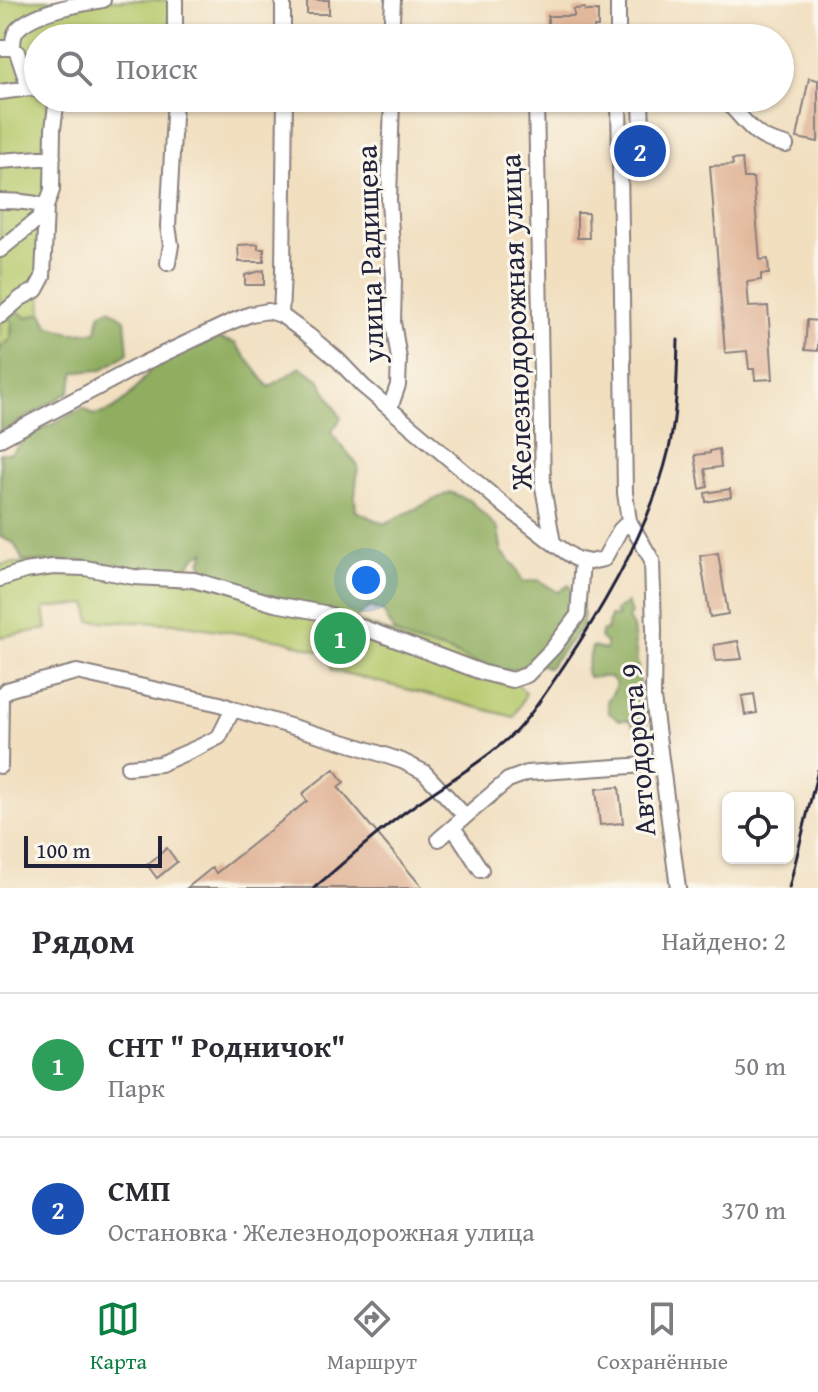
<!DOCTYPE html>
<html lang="ru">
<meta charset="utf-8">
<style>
:root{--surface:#fff;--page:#f2f2f3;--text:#2b2b33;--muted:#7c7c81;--line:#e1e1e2;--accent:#0b8043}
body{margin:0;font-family:"Gentium Book Plus",serif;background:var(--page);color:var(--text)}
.controls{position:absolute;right:24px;bottom:24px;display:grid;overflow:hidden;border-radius:12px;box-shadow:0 2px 6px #0004}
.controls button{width:72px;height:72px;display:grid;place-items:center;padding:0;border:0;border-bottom:2px solid var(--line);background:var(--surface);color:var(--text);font:40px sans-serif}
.scale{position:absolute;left:24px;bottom:20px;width:138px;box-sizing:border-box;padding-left:8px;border:4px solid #22223b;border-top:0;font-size:22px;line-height:28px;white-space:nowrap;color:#22223b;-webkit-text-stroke:6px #fbf7ec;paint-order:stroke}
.you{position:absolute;left:366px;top:580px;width:28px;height:28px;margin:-20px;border:6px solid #fff;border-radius:50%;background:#1a73e8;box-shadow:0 0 0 12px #1a73e833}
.badge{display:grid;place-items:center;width:52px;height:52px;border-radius:50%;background:var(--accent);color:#fff;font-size:26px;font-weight:700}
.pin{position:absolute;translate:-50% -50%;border:4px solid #fff;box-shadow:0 2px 8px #0006}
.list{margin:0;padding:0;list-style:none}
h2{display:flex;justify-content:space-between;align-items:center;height:104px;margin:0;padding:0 32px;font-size:34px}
h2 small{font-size:26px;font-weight:400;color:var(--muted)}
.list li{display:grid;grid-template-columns:52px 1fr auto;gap:24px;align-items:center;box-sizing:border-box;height:144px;padding:0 32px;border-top:2px solid var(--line)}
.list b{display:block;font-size:30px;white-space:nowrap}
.list p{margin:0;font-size:26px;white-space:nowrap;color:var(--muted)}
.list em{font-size:26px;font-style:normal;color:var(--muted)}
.icon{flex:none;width:44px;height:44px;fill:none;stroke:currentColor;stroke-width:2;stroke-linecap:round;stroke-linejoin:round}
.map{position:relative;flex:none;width:818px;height:888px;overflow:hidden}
.search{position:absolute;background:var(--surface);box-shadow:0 2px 6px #0004;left:24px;right:24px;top:24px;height:88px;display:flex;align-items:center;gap:20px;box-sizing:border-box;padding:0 28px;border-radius:44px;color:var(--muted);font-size:30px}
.sheet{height:392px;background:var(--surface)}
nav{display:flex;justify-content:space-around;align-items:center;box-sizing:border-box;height:112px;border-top:2px solid var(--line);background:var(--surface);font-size:22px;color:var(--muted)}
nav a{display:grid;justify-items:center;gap:4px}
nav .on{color:var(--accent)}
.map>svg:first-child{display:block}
.green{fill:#b6c96c;stroke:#6c7654;stroke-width:2}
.forest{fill:#90ad60;stroke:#59684e;stroke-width:2}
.building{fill:#e2b89c}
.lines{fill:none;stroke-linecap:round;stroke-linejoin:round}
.minor-casing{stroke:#8a807e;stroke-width:18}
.minor{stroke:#fff;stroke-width:14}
.rail{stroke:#22223b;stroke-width:3}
.labels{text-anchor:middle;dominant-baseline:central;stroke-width:6;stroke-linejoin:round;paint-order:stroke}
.street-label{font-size:30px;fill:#22223b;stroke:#fbf7ec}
</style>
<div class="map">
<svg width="818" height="888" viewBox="0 0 818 888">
<rect width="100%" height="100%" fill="#fbf7ec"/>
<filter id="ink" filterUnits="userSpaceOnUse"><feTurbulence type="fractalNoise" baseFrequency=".0125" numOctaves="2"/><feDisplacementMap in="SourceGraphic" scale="16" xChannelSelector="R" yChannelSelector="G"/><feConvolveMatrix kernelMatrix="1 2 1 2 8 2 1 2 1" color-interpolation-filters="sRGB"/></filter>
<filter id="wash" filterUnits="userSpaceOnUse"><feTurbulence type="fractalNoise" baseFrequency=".006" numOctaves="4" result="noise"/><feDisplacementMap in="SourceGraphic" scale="32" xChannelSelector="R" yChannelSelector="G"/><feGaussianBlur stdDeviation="1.8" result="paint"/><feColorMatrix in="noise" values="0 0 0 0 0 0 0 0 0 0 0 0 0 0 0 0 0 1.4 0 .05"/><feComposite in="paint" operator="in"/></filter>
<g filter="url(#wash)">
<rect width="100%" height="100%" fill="#f1dfc0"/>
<path class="green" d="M0,0H171L169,38H38V98H48V176L40,273L42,313L26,318L13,307L11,339L0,348Z
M76,560L112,564L324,610L450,652L490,668L505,671L526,693L514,717L332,670L327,654L283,640L172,623L90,621L88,604L44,608L47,629L0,637V565C24,561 51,561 76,560Z"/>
<path class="forest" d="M13,307L26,318L42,313L48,326L71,333L96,332L100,314L110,309L125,319L128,353L102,370L75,372L69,392L0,433V348L11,339L12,321L5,315Z
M217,338L235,343L269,387L301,367L319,379L341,418L331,433L358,465L355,497L356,511L384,524L450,492L471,501L498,529L502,552L515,566L523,582L538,580L558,592L569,585L584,614L582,627L548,668C530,657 521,673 501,670C483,668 466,658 449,651C433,646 409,644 396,633C389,628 387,620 384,612L370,607L354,620L224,586L206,576L201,563L205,551L195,557L182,575C148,573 115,563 81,561C61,559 42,564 23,561L14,543L0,537V453H11L29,436L84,408L93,415C100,413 108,413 113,409C126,401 144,382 150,368Z
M627,603L631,613L628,619L633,627L640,687V693L635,699L645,703L647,710L644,714L647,722L646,733L636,730L629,720H619L609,713L607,701L614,691L616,684L612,678C604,675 597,678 588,677L586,672L592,647L606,650V643L600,637L601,632L607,630L610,616H618L615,611Z"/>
<g id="blocks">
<path class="building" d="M307,0H329V14H307Z
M585,8V11H598V27H594L595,38H548V16H574V9Z
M809,78L818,80V142L797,138Z
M742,159L744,178H753L760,260L768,259L769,274H761V280L747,282L749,307L768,306L773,379L755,380L754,369H749L747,351L725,353L710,166L733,165L732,160Z
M577,213H588L589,238H577Z
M258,244V249H264V262H239L238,245Z
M264,270V285H245V275Z
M807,320L818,321V351L805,350Z
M719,449L721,467L705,469L708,487L700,489L695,455L710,453V451Z
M730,489L731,497L706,502L705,493Z
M718,553L728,614L710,617L700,556Z
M738,641L742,659L716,661L714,645Z
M754,694L757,713L745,715L742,696Z
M334,769L344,782L338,787L423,888H187L212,868L216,873L307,801L302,794Z
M619,787L623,823L600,825L596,789Z
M167,848L177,862L157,878L147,865Z"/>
</g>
</g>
<g filter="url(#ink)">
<use href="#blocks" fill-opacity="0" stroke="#8a807e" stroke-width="2"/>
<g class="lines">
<defs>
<path id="minor" d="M283,0V38
M618,0V38
M175,38V0
M391,38L393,0
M0,48H13L17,52L29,88
M13,48C13,41 13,35 17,30C33,11 80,4 103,0
M0,92L29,88L38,90
M536,98L543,487L553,543
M619,98L625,493L629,521L652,560L654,630L653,698L678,888
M722,98C737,110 750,132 767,139C773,142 780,143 786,145
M619,99L641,98L642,133L620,149
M0,161L53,157
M0,201C14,201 34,202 46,207L38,219L0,250
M168,263L171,245L168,226L175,98
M281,315L283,271L285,98
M0,316L21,298L36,290L43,277L46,207L52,190L53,129L57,98
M390,408L398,385L399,359L393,322L394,279L389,200L392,98
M0,439L142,364L233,321L251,314L268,311L281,315L308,335L338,360L363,386L505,506L553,543L576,559L590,562L604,559L620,530L629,521
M0,579L25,571L53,567L85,568L134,577L194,580L275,604L324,613L484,673L512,680L527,675L553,648L578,615L582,561
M0,698L7,690L21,686L77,672L220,704L233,709L360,747L402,761L424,772L465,816
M0,766L1,698
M128,767L160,764L199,747L219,737L233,709
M453,827L481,870
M439,839L508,780L527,773L661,764"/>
</defs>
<use href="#minor" class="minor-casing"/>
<use href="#minor" class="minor"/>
<path class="rail" d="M314,888C346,861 378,831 412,807C447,782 485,761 516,731C534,712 548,689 563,667C607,602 651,526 669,449C677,413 677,376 678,340
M789,888L818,770"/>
</g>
</g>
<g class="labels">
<g class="street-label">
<text transform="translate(369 254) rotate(-92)">улица Радищева</text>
<text transform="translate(515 322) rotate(-92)">Железнодорожная улица</text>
<text transform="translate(637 750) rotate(-95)">Автодорога 9</text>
</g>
</g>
</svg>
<div class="controls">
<button><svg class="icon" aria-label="locate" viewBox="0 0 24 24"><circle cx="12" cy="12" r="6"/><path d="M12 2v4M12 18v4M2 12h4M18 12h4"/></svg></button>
</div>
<div class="scale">100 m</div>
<div class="you"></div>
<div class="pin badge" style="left:340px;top:638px;background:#2e9e5b">1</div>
<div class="pin badge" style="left:640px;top:151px;background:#1a4fb4">2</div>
<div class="search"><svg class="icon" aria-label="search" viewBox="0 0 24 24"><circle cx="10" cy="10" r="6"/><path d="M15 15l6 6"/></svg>Поиск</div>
</div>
<section class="sheet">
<h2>Рядом<small>Найдено: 2</small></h2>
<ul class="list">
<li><span class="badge" style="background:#2e9e5b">1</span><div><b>СНТ &quot; Родничок&quot;</b><p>Парк</p></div><em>50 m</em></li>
<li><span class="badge" style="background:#1a4fb4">2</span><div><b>СМП</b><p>Остановка · Железнодорожная улица</p></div><em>370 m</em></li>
</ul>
</section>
<nav>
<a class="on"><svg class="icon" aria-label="map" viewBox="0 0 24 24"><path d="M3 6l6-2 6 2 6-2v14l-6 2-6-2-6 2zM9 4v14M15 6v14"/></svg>Карта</a>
<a><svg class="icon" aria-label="directions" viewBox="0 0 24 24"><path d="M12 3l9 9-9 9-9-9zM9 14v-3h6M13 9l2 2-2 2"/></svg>Маршрут</a>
<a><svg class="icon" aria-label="saved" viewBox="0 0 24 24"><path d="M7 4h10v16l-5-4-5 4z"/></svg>Сохранённые</a>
</nav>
